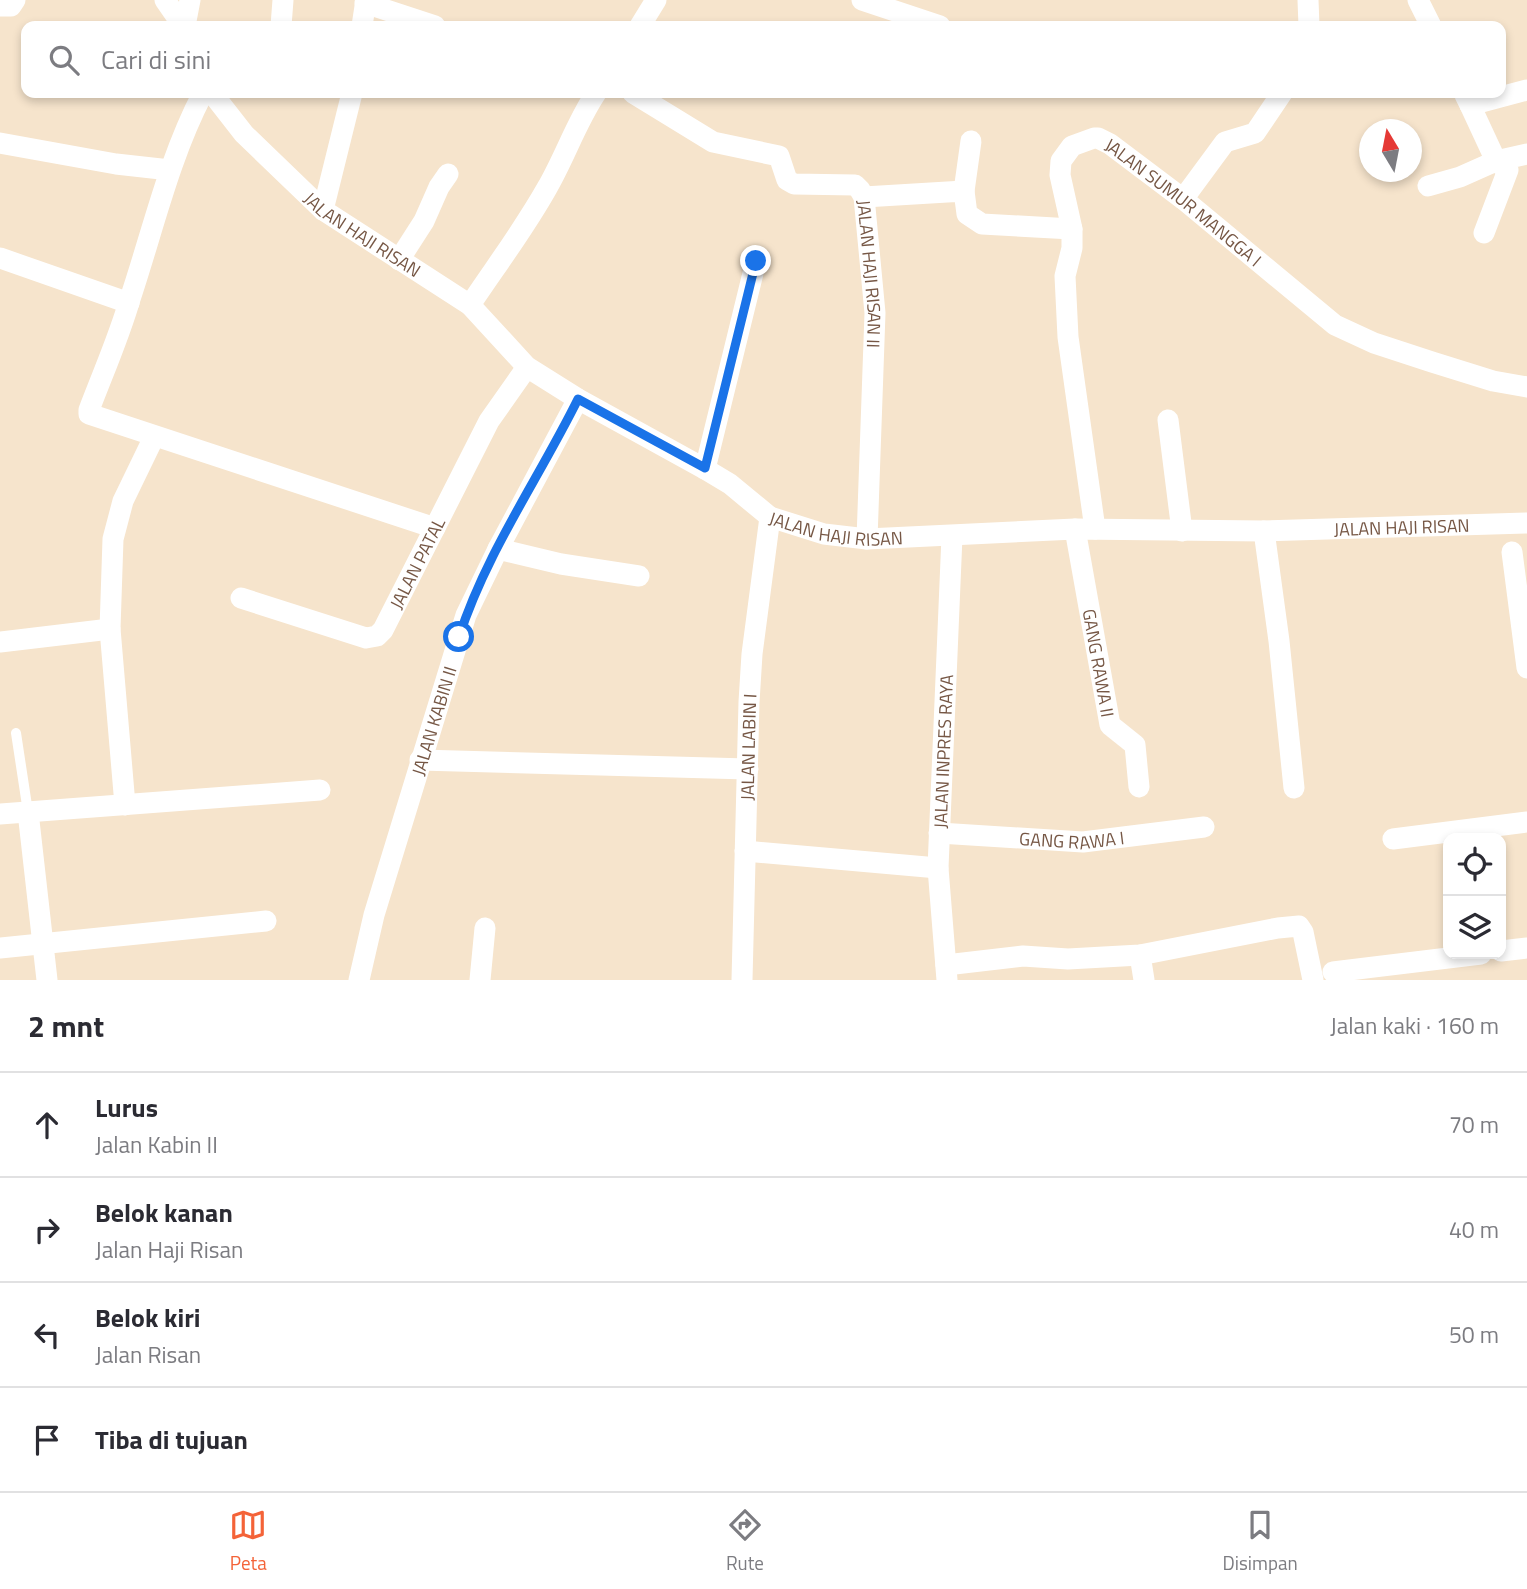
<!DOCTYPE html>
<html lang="id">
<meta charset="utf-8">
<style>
:root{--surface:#fff;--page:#f7f7f7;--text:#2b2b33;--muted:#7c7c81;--line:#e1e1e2;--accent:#f46338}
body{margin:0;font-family:"Titillium Web",sans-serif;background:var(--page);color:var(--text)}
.controls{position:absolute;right:21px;bottom:21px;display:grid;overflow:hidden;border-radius:14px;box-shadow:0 4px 10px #0003}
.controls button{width:63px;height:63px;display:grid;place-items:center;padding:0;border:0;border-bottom:2px solid var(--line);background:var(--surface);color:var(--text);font:35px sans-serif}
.compass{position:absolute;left:1359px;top:119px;width:63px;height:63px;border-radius:50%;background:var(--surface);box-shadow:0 4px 10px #0003;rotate:350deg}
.stop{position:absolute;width:21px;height:21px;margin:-16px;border:5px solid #1a73e8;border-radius:50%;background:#fff}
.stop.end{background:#1a73e8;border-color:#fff;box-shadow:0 2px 7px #0008}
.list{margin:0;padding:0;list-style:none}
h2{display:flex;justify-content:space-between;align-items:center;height:91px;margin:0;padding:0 28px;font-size:30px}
h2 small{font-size:23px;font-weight:400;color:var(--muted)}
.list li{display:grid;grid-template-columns:46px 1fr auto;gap:21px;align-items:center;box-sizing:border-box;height:105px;padding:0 28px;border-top:2px solid var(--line)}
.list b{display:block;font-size:26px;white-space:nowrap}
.list p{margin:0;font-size:23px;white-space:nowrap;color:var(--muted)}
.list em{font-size:23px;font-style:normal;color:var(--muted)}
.icon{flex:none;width:38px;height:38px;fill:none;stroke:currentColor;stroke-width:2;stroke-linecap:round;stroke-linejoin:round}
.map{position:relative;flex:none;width:1527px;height:980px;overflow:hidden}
.search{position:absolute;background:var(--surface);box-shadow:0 4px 10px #0003;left:21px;right:21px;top:21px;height:77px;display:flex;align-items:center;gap:18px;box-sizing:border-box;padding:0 24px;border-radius:14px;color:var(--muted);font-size:26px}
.sheet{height:511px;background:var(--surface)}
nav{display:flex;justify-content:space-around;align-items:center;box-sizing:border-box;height:98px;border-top:2px solid var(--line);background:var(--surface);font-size:19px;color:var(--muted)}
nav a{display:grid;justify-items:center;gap:4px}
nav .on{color:var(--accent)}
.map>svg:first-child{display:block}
.residential{fill:#f6e4cc;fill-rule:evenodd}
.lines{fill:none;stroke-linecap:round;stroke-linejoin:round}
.service{stroke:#fff;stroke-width:10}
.minor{stroke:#fff;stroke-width:21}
.route{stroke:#1a73e8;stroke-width:9}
.labels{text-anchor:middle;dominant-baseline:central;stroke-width:5;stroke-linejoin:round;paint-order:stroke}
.street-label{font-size:18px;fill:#765745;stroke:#fff6e7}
</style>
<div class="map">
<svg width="1527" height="980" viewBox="0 0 1527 980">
<rect width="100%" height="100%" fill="#fef2df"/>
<path class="residential" d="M0,0H1527V980H0ZM26,26H1501V93H26ZM1370,130H1412V172H1370ZM1448,838H1501V954H1448Z"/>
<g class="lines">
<path class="service" d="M16,733L28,812"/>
<g class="minor">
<path d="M165,0L183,26"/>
<path d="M862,0L940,26"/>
<path d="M1308,0L1309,26"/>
<path d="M1418,0L1431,26"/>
<path d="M365,3L435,26"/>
<path d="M0,6H11L15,0"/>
<path d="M185,26L190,0"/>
<path d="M281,26L283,0"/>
<path d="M362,26L366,0"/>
<path d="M640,26L656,0"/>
<path d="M203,93C169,158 153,230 130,299C119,337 103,373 89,410V414L435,528"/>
<path id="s1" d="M212,93L244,134L323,210L470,305L527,367L578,399L705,469L730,484L770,517L824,534L867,539L1075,529L1264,531L1527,523"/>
<path id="s2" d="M633,93L713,142L779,156L787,180L794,184L855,185L860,190L864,197L875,313L867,539"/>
<path d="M1465,95L1470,105L1527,90"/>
<path d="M0,143L116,164L170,170"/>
<path d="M1428,186L1460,177L1496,161L1470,105"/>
<path d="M964,191L971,141"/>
<path d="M864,197L964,191L967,214L982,224L1072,229"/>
<path d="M1183,199L1225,142L1255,133L1282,93"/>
<path d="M323,210L352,93"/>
<path d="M1484,233L1508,170L1496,161L1527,154"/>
<path d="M0,258L129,303"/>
<path d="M399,260L424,221L439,187L448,174"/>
<path d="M470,305C496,266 524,229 547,188C565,157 576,123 596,93"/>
<path d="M1168,420L1182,531"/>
<path d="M705,469L756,261"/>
<path id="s3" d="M1075,529L1110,725L1135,745L1139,787"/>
<path id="s4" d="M1095,529L1068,337L1065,276L1072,248V229L1060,175L1061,161L1072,146L1094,138H1098L1110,144L1183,199L1335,325L1374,343L1432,362L1493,381L1527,387"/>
<path d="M1264,531L1279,641L1294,788"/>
<path d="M498,549L561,564L639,576"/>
<path d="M1512,552L1527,668"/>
<path id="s5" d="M241,598L366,638L377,636L383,630L489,421L527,367"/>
<path d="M0,642L110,629"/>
<path d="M420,760L748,769"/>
<path d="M125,805L110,629L113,539L123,501L154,437"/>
<path d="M28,812L47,980"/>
<path d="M0,814L320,790"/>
<path id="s6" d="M939,833L1083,842L1204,827"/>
<path d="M1393,839L1527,822"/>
<path d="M745,851L938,868"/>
<path d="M0,948L266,921"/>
<path d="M1501,951L1527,948"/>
<path d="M1140,955L1144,980"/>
<path d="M946,965L1023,956L1068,959L1140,955L1278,928L1299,926L1303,932L1313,980"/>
<path d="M1333,972L1481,954"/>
<path id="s7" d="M359,980L374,915L466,615L498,549L578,399"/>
<path d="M480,980L485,928"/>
<path id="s8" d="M742,980L749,702L752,654L770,517"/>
<path id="s9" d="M947,980L938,868L952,536"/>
</g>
</g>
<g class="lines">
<path class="route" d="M459,637C486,553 539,478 578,399L705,468L756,261"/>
</g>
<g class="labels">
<g class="street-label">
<text stroke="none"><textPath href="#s4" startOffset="525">JALAN SUMUR MANGGA I</textPath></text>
<text stroke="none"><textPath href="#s1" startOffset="208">JALAN HAJI RISAN</textPath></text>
<text stroke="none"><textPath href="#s2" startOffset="348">JALAN HAJI RISAN II</textPath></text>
<text stroke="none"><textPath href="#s1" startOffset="775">JALAN HAJI RISAN</textPath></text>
<text stroke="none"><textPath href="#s1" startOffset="1342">JALAN HAJI RISAN</textPath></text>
<text stroke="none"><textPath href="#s5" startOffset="226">JALAN PATAL</textPath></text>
<text stroke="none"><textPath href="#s3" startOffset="136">GANG RAWA II</textPath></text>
<text stroke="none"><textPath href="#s7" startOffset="270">JALAN KABIN II</textPath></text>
<text stroke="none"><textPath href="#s8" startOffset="233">JALAN LABIN I</textPath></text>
<text stroke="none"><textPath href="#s9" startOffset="229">JALAN INPRES RAYA</textPath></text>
<text stroke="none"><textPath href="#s6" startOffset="133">GANG RAWA I</textPath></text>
</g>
</g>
</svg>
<div class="controls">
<button><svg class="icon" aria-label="locate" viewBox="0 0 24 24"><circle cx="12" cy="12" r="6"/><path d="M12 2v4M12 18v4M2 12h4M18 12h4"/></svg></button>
<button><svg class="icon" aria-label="layers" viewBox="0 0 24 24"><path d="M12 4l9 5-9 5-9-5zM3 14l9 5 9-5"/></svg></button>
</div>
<svg class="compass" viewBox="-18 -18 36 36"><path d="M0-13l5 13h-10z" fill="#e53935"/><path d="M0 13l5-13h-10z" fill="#7c7c81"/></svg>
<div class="stop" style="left:459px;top:637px"></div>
<div class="stop end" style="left:756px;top:261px"></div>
<div class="search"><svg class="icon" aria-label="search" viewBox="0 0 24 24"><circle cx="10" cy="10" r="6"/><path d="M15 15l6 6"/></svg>Cari di sini</div>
</div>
<section class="sheet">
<h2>2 mnt<small>Jalan kaki · 160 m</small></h2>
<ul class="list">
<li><svg class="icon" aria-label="ahead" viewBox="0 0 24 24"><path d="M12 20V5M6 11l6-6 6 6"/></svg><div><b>Lurus</b><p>Jalan Kabin II</p></div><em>70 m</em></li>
<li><svg class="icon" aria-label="right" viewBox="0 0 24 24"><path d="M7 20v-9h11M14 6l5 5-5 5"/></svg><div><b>Belok kanan</b><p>Jalan Haji Risan</p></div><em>40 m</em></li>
<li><svg class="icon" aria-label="left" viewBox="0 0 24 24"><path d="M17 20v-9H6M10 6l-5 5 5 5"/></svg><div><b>Belok kiri</b><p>Jalan Risan</p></div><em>50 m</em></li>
<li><svg class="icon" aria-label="arrive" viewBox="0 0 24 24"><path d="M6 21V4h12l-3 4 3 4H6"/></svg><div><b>Tiba di tujuan</b></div></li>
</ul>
</section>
<nav>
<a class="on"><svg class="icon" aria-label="map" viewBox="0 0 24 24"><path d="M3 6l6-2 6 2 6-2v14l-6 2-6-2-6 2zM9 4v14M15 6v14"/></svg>Peta</a>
<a><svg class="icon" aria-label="directions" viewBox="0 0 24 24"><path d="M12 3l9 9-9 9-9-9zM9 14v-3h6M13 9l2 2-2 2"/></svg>Rute</a>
<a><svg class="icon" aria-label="saved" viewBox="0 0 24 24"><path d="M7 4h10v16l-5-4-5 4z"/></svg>Disimpan</a>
</nav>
